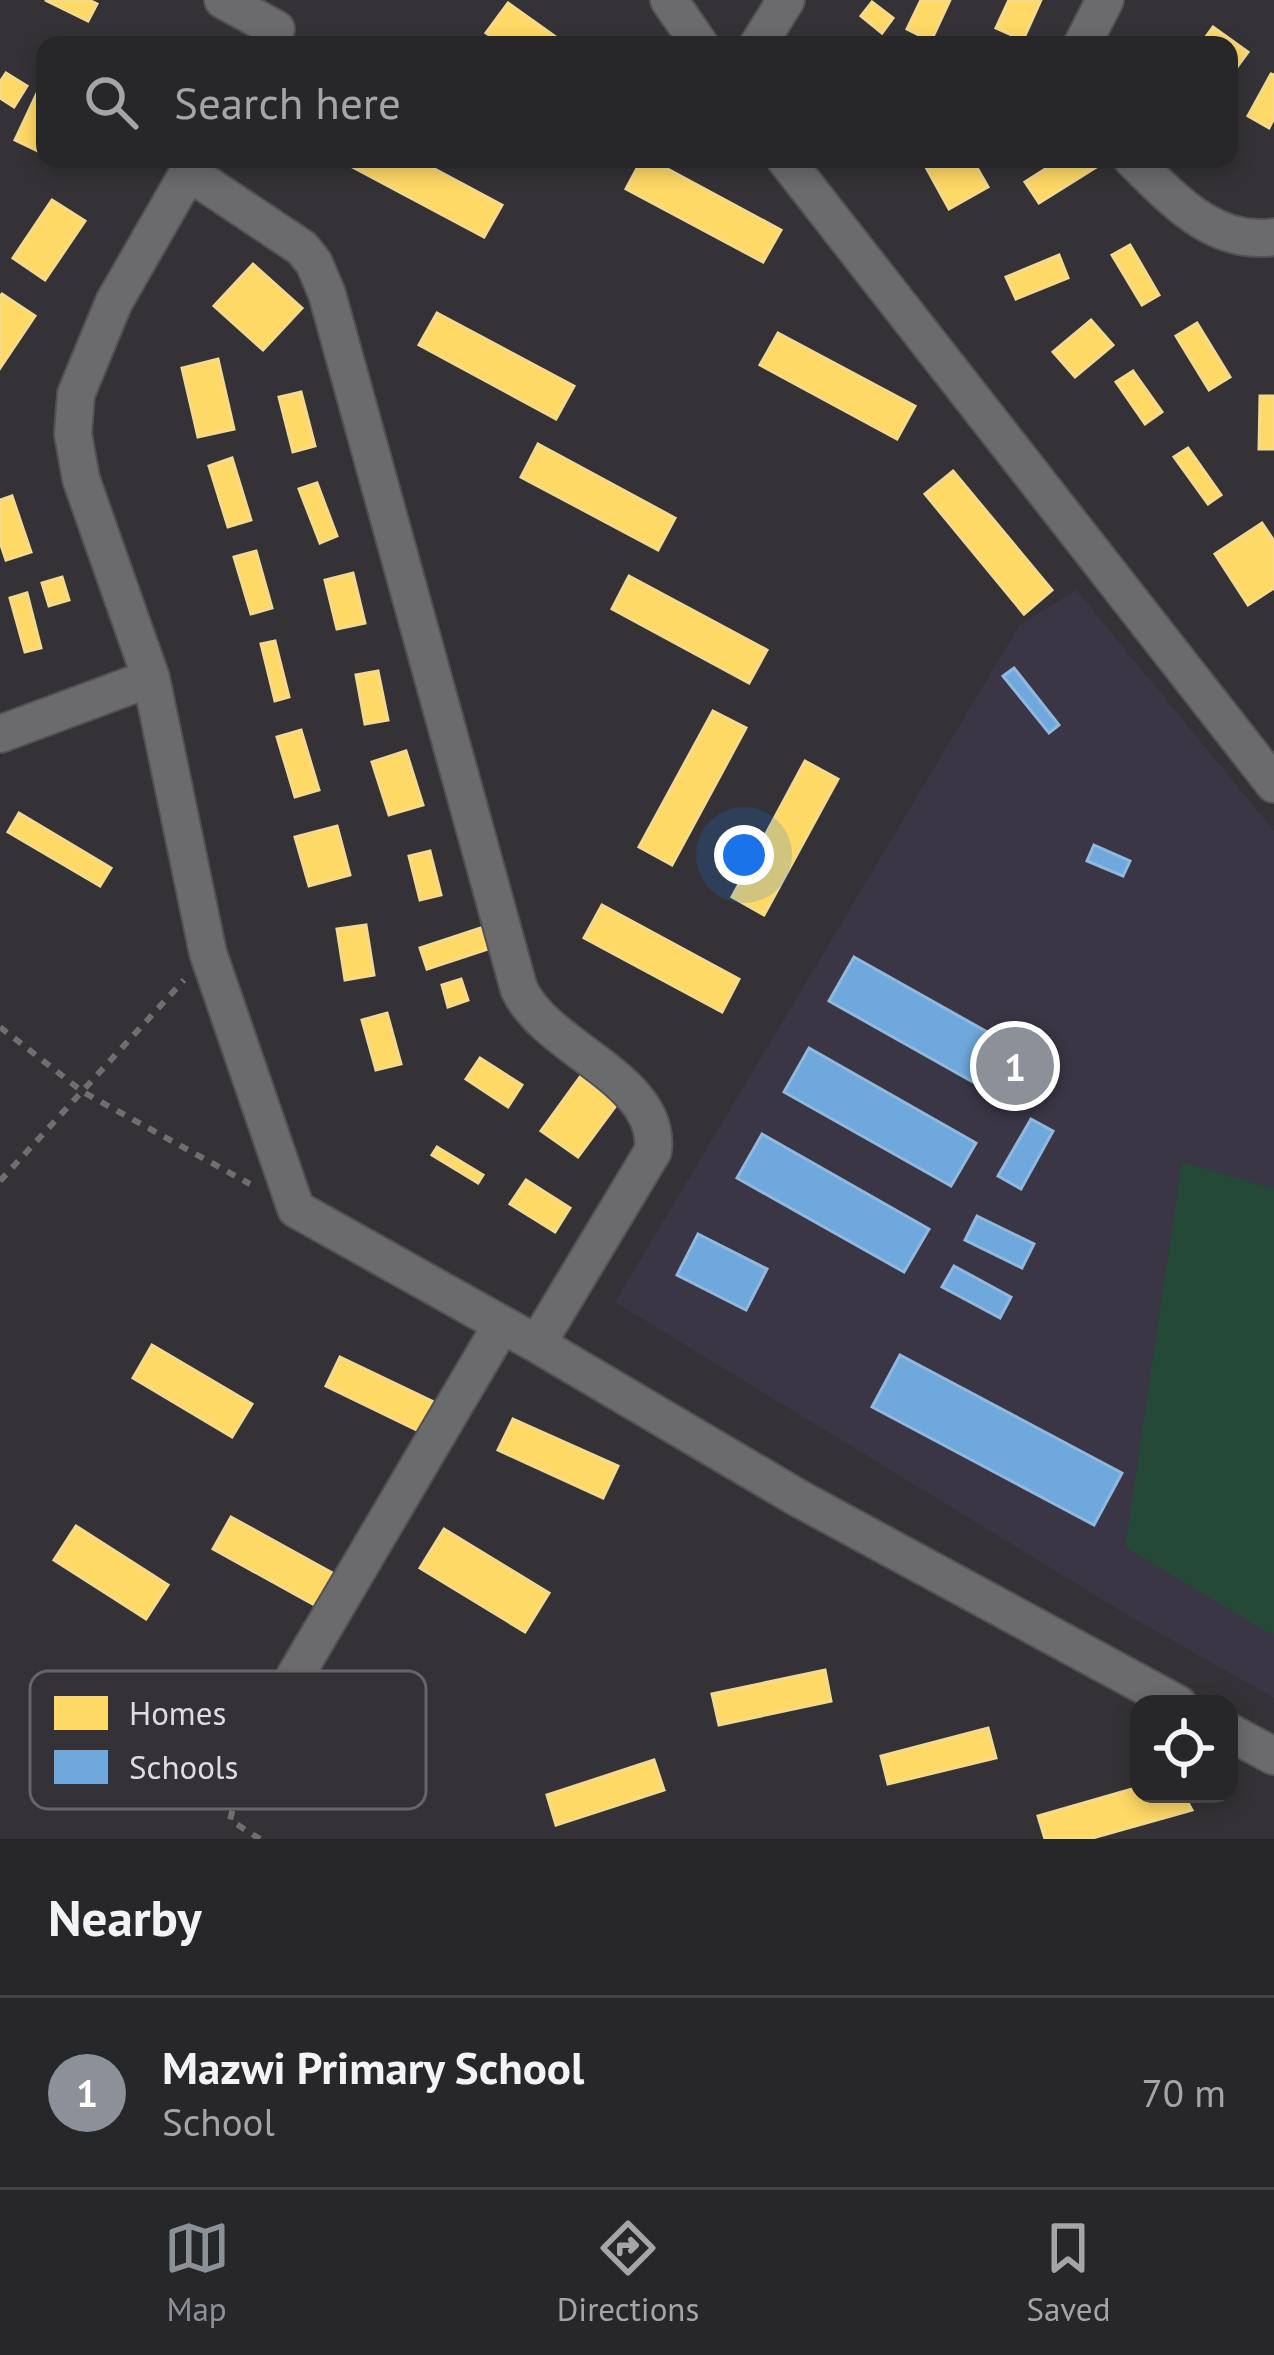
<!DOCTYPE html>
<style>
:root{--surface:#272628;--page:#333234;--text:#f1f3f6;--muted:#a4a5a8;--line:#434345;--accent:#8c9099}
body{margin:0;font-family:"PT Sans",sans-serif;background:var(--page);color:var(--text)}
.controls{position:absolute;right:36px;bottom:36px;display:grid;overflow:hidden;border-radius:24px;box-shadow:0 6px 18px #0003}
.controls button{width:108px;height:108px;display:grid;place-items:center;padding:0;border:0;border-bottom:3px solid var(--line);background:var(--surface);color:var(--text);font:60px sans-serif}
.you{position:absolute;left:744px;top:855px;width:42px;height:42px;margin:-30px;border:9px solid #fff;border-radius:50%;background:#1a73e8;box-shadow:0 0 0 18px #1a73e833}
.badge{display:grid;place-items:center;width:78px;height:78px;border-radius:50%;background:var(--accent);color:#fff;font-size:39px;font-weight:700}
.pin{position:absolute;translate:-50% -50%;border:6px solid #fff;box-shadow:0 3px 12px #0006}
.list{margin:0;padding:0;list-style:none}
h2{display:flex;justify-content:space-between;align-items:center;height:156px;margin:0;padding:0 48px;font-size:51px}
h2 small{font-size:39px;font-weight:400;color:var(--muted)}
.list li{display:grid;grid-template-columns:78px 1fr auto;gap:36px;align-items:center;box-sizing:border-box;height:192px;padding:0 48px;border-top:3px solid var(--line)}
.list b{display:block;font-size:45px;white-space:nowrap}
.list p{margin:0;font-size:39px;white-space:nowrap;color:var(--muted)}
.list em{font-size:39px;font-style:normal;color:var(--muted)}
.icon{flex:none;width:66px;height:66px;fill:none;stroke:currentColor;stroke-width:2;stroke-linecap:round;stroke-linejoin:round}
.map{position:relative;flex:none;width:1274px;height:1839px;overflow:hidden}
.search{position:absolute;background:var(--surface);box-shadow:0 6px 18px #0003;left:36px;right:36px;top:36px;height:132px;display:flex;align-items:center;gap:30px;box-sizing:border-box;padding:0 42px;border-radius:24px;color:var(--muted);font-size:45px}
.sheet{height:348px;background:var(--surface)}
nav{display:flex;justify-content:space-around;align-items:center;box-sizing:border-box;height:168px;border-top:3px solid var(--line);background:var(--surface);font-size:33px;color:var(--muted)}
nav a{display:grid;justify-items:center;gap:6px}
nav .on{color:var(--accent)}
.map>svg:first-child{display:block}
.education{fill:#3b3646}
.green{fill:#254937}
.homes{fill:#ffd966;stroke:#f5da8b;stroke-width:3}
.schools{fill:#6fa8dc;stroke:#91b8de;stroke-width:3}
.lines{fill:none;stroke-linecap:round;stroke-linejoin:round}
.minor-casing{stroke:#535154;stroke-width:40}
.path{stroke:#6f6e70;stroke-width:6;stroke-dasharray:9 9;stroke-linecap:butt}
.minor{stroke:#6b6a6d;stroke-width:36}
.key{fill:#343137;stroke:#67656a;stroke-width:3}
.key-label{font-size:33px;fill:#dfdde1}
</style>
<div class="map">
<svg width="1274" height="1839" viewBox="0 0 1274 1839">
<rect width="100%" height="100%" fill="#343236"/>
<path class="education" d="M1076,590L1274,831V1698L1131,1617L615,1302L1019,626Z"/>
<path class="green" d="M1182,1162L1274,1189V1636L1125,1547Z"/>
<path class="homes" d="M45,0H89L97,4L88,21Z
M921,0H950L931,41L907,29Z
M1009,0H1041L1023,40L996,28Z
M872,2L893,18L882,33L861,16Z
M508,3L567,45H503L486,33Z
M1213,27L1248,52L1229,78V45H1200Z
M6,73L27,86L14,107L0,98V82Z
M1271,74L1274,75V118L1269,128L1248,116Z
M39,89L45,92V137L38,151L15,140Z
M349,159H416L502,205L484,237L347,164Z
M642,159H649L781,230L763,262L626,189Z
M929,159H972L988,187L949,209L923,162Z
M1061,159H1094L1098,166L1039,203L1025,182Z
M52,200L85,221L45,280L13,258Z
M1130,245L1159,295L1142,305L1112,255Z
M1059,255L1068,278L1016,299L1006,277Z
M253,264L302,308L263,350L214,306Z
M2,294L35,316L0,368V297Z
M437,313L574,386L556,419L419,345Z
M1091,320L1113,345L1075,377L1053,352Z
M1197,323L1230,377L1209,390L1176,336Z
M778,333L915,406L897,439L760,365Z
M218,359L234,429L198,437L182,368Z
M1133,371L1162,412L1145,424L1116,382Z
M301,392L315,446L293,452L279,397Z
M1260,396H1274V449H1259Z
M538,444L675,518L658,550L521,477Z
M1188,448L1221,495L1208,504L1174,457Z
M232,458L251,520L228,527L209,466Z
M953,471L1052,590L1024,614L925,494Z
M317,483L337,536L320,543L299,489Z
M12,496L31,552L6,560L0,542V500Z
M1262,523L1274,541V588L1248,605L1215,554Z
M256,551L272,608L251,614L234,557Z
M353,573L365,623L337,629L325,580Z
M629,576L767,650L749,683L612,609Z
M62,577L69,600L49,606L42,583Z
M27,593L41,648L25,652L10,598Z
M275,641L289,697L275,701L261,644Z
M378,671L388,720L365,724L356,675Z
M713,711L746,728L672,865L639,847Z
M301,730L319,790L295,797L277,737Z
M406,751L423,805L389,815L372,762Z
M805,761L838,779L764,915L732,897Z
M19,813L111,868L100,886L8,832Z
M337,826L350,875L309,886L295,837Z
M430,851L441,895L420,900L409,856Z
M602,905L739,979L722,1012L584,938Z
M366,925L374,975L345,980L337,929Z
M487,926L494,947L427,969L420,948Z
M461,979L468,1000L448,1007L442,985Z
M387,1013L401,1064L376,1070L362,1020Z
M480,1058L522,1085L508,1107L466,1079Z
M580,1077L617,1104L578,1157L541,1131Z
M437,1147L483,1175L478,1183L432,1155Z
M526,1180L570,1208L555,1232L510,1204Z
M152,1345L252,1404L232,1437L133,1378Z
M340,1357L440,1405L425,1434L326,1386Z
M513,1419L618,1466L603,1498L498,1450Z
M231,1517L347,1581L329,1613L213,1549Z
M76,1526L168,1585L146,1619L54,1560Z
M444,1529L549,1593L525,1632L420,1568Z
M825,1670L831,1701L719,1725L712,1694Z
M988,1728L996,1758L888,1784L881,1756Z
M654,1760L664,1790L556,1825L547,1795Z
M1139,1787V1794H1183L1192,1810L1089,1839H1045L1038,1816Z"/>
<path class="schools" d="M1014,668L1059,725L1049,733L1003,676Z
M1094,845L1130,861L1123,876L1087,861Z
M854,957L1021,1051L996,1095L829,1001Z
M809,1048L976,1143L951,1186L784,1092Z
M1031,1119L1053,1131L1021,1189L998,1176Z
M762,1134L929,1229L904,1272L737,1178Z
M977,1216L1034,1244L1022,1268L965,1240Z
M698,1234L767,1269L746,1310L677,1275Z
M954,1266L1011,1297L1000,1318L942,1287Z
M900,1355L1122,1473L1094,1525L872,1407Z"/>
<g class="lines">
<defs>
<path id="minor" d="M223,0L276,29
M669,0L700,45
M758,45L786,0
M1082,45L1105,0
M196,159L114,302L76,394L73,434L81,479L151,678L208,953L296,1209L537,1344L798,1498L1178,1704
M785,159L1274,784
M1132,159C1172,198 1213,246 1274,237
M188,172L302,248L314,263L327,294L519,989C547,1050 662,1079 653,1151L537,1344
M0,734L151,678
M295,1676L501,1326
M1229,1732L1274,1756"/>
</defs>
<use href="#minor" class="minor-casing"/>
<path class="path" d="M0,1027L83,1092L250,1184
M0,1181L184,980
M260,1839L230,1820L235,1800L282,1703"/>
<use href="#minor" class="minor"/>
</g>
<rect x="30" y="1671" width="396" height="138" rx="18" class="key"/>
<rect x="54" y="1696" width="54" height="34" fill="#ffd966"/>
<rect x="54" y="1750" width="54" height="34" fill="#6fa8dc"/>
<g class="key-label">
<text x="129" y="1725">Homes</text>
<text x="129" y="1779">Schools</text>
</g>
</svg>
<div class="controls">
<button><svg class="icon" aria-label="locate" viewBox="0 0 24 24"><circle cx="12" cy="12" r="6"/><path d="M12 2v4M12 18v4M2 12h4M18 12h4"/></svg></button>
</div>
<div class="you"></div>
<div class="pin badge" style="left:1015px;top:1066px">1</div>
<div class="search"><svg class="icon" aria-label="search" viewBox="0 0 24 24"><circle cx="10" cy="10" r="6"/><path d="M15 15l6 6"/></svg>Search here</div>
</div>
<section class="sheet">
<h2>Nearby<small></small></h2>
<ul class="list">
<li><span class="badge">1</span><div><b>Mazwi Primary School</b><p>School</p></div><em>70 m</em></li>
</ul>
</section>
<nav>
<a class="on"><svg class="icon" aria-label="map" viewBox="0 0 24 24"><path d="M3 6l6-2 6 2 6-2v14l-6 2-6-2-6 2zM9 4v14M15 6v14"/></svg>Map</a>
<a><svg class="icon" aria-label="directions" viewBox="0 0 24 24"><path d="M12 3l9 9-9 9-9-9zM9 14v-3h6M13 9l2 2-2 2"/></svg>Directions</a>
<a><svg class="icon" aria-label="saved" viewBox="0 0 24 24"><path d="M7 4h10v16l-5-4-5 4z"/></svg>Saved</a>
</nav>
